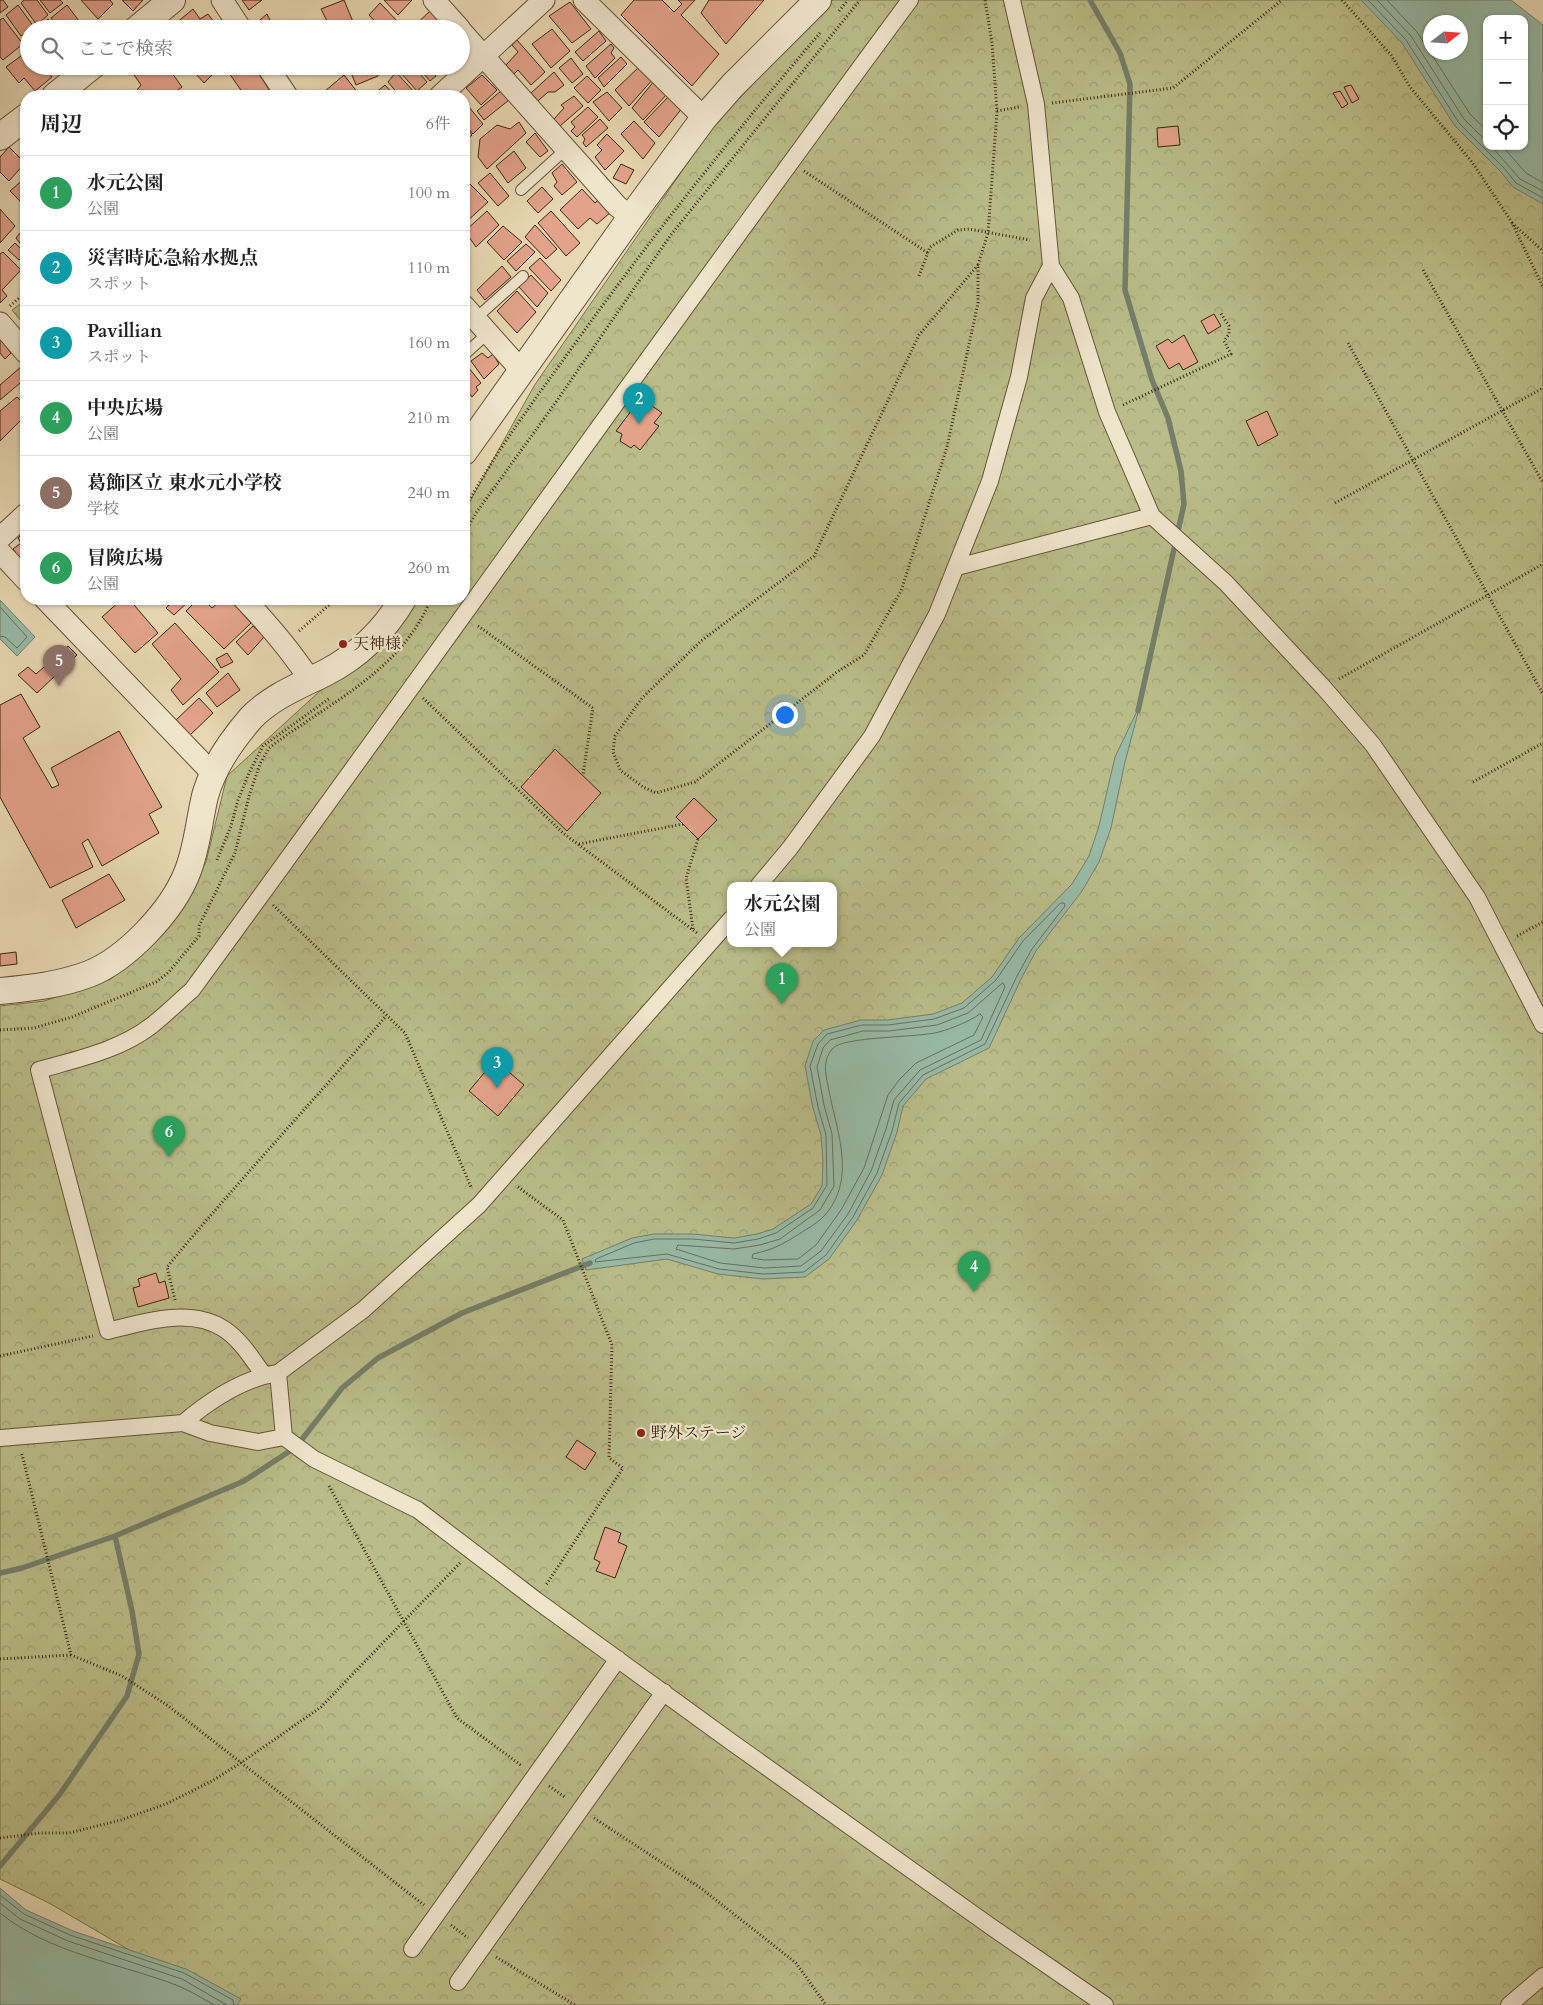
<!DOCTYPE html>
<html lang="ja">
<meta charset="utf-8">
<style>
:root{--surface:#fff;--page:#f6f6f6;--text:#222;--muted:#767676;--line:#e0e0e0;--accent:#8f2418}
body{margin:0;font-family:Cardo,"Noto Serif JP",serif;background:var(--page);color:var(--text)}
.controls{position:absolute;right:15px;top:15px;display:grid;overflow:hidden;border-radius:10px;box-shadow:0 1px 4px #0004}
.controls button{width:45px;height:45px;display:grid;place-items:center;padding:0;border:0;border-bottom:1px solid var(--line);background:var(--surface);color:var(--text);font:25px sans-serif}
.compass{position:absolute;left:1423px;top:15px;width:45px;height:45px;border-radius:50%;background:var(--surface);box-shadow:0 1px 4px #0004;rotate:73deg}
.you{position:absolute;left:784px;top:714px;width:18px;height:18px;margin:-12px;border:4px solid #fff;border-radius:50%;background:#1a73e8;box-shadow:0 0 0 8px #1a73e833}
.badge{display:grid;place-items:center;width:32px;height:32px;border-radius:50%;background:var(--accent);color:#fff;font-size:16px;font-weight:700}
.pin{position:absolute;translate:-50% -41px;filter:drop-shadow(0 1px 2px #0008)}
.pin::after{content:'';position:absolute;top:26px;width:18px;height:15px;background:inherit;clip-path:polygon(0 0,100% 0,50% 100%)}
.popup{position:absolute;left:727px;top:882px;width:110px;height:65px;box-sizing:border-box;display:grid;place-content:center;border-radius:10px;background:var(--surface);filter:drop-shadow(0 1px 4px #0005);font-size:16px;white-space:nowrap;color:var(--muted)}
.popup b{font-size:19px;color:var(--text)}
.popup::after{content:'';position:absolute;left:50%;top:100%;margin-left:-10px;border:10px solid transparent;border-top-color:var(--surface)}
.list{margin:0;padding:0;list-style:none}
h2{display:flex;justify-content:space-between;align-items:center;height:65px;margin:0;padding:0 20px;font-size:21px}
h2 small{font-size:16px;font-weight:400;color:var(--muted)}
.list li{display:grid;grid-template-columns:32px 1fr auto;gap:15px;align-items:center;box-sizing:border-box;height:75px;padding:0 20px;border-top:1px solid var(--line)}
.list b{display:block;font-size:19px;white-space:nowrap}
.list p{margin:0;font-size:16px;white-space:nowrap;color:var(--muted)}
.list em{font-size:16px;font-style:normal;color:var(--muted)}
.icon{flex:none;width:28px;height:28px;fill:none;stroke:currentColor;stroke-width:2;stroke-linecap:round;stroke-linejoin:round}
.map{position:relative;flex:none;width:1543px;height:2005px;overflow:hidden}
.search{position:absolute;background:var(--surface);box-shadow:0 1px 4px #0004;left:20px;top:20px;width:450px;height:55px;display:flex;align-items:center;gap:12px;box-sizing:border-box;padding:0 18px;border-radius:28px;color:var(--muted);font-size:19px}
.panel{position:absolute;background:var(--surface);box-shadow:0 1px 4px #0004;left:20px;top:90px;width:450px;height:515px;border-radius:20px}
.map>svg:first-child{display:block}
.cemetery{fill:url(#cemetery-stones);stroke:#7c724a}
.park{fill:url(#park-crowns);stroke:#7c724a;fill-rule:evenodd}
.water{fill:#98baa7;stroke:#747f69;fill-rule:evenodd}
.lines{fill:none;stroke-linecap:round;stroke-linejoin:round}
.shore{stroke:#6a705a;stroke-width:1}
.stream{stroke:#747f69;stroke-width:5.5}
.building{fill:#e2a28b;stroke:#3d260c}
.service-casing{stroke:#685236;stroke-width:12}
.pedestrian-casing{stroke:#685236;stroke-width:18}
.minor-casing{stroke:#685236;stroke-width:23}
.tertiary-casing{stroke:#685236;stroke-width:28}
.path{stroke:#3d260c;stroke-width:3;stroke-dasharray:1 2.5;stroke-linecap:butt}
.service{stroke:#efe5cd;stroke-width:10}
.pedestrian{stroke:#efe5cd;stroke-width:16}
.minor{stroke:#efe5cd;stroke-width:21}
.tertiary{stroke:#efe5cd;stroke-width:26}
.poi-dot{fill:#8f2418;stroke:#efe5cd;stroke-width:2}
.labels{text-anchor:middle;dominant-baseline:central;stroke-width:4.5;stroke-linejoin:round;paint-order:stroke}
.poi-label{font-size:16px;fill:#3d260c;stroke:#efe5cd;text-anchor:start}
</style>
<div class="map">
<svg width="1543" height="2005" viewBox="0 0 1543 2005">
<defs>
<pattern id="cemetery-stones" width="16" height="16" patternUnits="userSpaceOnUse" patternTransform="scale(1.25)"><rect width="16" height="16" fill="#babd89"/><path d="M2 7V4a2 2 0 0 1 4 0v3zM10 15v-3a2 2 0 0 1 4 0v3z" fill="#a1a275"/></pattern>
<pattern id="park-crowns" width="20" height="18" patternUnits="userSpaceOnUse" patternTransform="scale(1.25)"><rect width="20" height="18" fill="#babd89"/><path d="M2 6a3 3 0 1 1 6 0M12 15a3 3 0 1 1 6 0" fill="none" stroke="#a1a275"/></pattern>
</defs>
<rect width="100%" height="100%" fill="#e7d7b2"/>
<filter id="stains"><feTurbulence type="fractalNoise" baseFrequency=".004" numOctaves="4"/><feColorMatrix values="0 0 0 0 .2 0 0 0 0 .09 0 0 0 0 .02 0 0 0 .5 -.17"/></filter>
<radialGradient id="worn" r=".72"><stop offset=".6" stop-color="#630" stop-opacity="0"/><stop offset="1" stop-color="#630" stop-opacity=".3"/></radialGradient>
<path class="cemetery" d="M26,300V327L12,310Z"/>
<path class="park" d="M833,0H1400L1487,146H1524L1543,154V2005H223L49,1903L0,1879V1006L44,1001L111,979L166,929L206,862L227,776L414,605L417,599H464V512L534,386L713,126ZM731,885H833V943H731Z"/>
<path class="water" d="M1361,0H1511L1543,25V204L1513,187L1501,172L1455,126L1402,43ZM1487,19H1524V146H1487ZM1430,22H1460V52H1430Z
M0,600L35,637L17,656L0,639Z
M1140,705L1125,762L1111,828L1099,862L1082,891L1036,951L1021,979L989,1048L926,1079L903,1106L897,1132L882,1175L857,1220L829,1259L805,1277L763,1279L718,1274L667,1259L586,1270L582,1259L632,1238L654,1234H693L734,1238L757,1234L773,1229L811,1204L822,1186L823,1161L821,1135L813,1108L805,1066L813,1041L824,1030L861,1020H888L933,1014L962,1003L992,977L1019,938L1072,884L1089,856L1099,826L1115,757Z
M0,1888L26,1910L73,1931L186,1969L241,1999L237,2005H0Z"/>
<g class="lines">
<path class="shore" d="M1368,0L1406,40L1459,123L1504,168L1516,183L1543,198
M1377,0L1411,36L1464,119L1487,142
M1387,0L1417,32L1470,114L1487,131
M1491,146L1520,179L1543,191
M1502,146L1526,173L1543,183
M0,607L27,637L17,648L5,637L0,636
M1061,903H1064L1065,906L1032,949L1017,976L985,1044L923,1075L899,1103L892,1131L877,1173L853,1217L826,1255L804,1272L763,1274L719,1269L667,1254L595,1262L596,1259L634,1243L654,1239H693L734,1243L758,1239L776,1233L813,1208L827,1185L826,1135L818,1107L810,1066L818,1044L827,1034L862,1025H888L934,1019L964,1008L996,980L1023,941Z
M1003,983L1005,987L981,1040L920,1070L894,1100L886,1129L871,1171L848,1214L821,1251L801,1266L764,1268L720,1263L676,1249L678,1245L734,1249L760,1245L780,1239L820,1210L834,1186L832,1134L824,1105L817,1067L823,1048L830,1040L863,1031H889L937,1025L968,1013Z
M980,1014L983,1017L974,1035L916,1063L899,1080L888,1095L864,1168L841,1210L816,1245L798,1259L764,1260L752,1258L753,1254C777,1249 786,1242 807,1229C813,1225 820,1221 825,1215C858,1177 835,1128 828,1085C825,1073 823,1060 832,1049C842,1036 917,1038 939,1032C953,1028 968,1022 980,1014Z
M0,1895L24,1914L70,1935L184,1973L233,2000L234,2005
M0,1903L20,1919L68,1941L182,1979L227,2005
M0,1913C49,1953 118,1963 176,1985C189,1990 202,1998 214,2005"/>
<path class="stream" d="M1090,0L1120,53L1130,84L1125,290L1152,380L1168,418L1181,471L1184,504L1138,711
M0,1573L22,1568L115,1536L244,1481L296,1447L342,1388L378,1358L462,1313L590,1263
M0,1866L60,1794L127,1696L139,1654L132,1611L115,1536"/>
</g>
<path class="building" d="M0,0H3L8,7L0,13Z
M24,0H37L48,15L37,25L21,3Z
M40,0H60L63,3L50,13Z
M81,0H110L113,4L98,19Z
M122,0H143L133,11Z
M242,0H262L249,10Z
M344,0L356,29H331L321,9Z
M384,0H412L398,15Z
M634,0H662L674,12L682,4L678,0H695L681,15L719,54L692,86L621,15Z
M709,0H764L726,44L701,13Z
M570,2L591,29L572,43L549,16Z
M380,3L399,23L393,29H382L369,15Z
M18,5L34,27L29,29V31L21,36L6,15Z
M67,5L85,29H60L51,18Z
M193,9L200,19L208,14L219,29H169Z
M430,11L442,24L437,29H411Z
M267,14L273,26L270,29H255L253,26Z
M3,18L23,44L3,60L0,57V20Z
M48,19L55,29H36Z
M552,29L570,51L551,68L532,44Z
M599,31L606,41L583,61L575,52Z
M517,40L545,72L531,85L518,70L514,74L506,65L518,52L512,45Z
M611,44L614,48L611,53L615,58L595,78L586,66Z
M29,50V66H43L52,77L35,91L24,78L19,83L6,67Z
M621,57L627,64L604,87L598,78Z
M571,58L583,74L572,83L559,68Z
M641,65L654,78L629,106L615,90Z
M128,66H167L182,87L170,96H136L134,94L141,85Z
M189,66H221L204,83Z
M238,66H254L273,96H245L229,73Z
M334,66H353L336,73Z
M363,66H373L378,76L356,85L350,70Z
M405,66H413L427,82L417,91L399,71Z
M417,66H435L437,69L433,73L436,76L430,81Z
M442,66H458L449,74Z
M396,72L415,93L411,96H400L388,82Z
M554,72L564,85L555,92H548L538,101L531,93Z
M344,75L358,93L353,96H329L325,91Z
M482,75L497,90L481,105L466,88Z
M587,76L601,90L588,103L574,88Z
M655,80L668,93L643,120L632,108Z
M385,85L395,96H377L374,94Z
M1351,85L1359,99L1352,103L1344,87Z
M501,91L509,100L484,120L477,111Z
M1340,91L1348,104L1342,108L1333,93Z
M607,92L622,108L609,121L593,102Z
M671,94L683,107L659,137L644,122Z
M574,96L583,106L560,126L554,119L564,108L561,105Z
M464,101L483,124L473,134L464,123Z
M588,107L598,117L577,137L571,131L575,127L571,122Z
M600,119L608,128L586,147L583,143L585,139L582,135Z
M634,121L655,143L643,159L621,134Z
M519,122L526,133L487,169L478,157L480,139L497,125L510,129Z
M464,125L472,135L464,142Z
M1178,126L1180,145L1158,147L1157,128Z
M535,133L548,151L540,157L526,142Z
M607,134L624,151L605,170L595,157L602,150L597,145Z
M9,147L25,163L9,181L0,172V157Z
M514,151L526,168L508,183L496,166Z
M562,164L577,182L562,195L554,186L557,182L552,173Z
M621,164L634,170L626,184L613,178Z
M490,173L509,196L498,206L478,183Z
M26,177V207L10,191Z
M468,182L488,202L464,224V186Z
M542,187L553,199L538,213L527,201Z
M582,189L595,203L599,199L611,212L597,224L590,218L578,229L560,210Z
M0,209L15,226L0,243Z
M487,211L499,225L476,247L465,231Z
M551,211L580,243L566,256L538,223Z
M535,225L557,249L546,259L525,237Z
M503,226L522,242L504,260L487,242Z
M20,233L26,237V251L16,238Z
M15,243L25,253L19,260L8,250Z
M526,244L535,252L516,271L507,261Z
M3,252L21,270L2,290L7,296L0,303V254Z
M540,258L561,280L551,291L529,268Z
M502,266L511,277L485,300L477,290Z
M531,275L548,293L537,307L519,287Z
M517,291L536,312L517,333L497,311Z
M1214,314L1221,326L1208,334L1201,321Z
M464,323L470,330L464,336Z
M1184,335L1198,362L1183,370L1179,363L1169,369L1156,346L1168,339L1172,343Z
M0,339L11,353L5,359L0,353Z
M482,353L488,358L493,354L499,364L484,379L471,361Z
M22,366L26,373V378L0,400V385Z
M468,367L481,383L476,387L478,390L472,397L464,387V372Z
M26,391V401L21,396Z
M464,392L469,398L464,404Z
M17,397L26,406V415L0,441V411Z
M641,398L662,413L654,423L659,426L640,450L634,445L631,448L620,441L622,434L616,431Z
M1267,411L1278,435L1258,446L1246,421Z
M26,530V553L25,552L19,557L13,549L21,543L18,538Z
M85,599H96L90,605Z
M122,599H129L158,633L135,653L102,617Z
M175,599H191L174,615L166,608Z
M198,599H203L212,608L219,602L225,604L230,600L251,623L224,649L186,611Z
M175,623L219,672L183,705L171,690L181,679L152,644Z
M253,626L264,637L248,655L236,642Z
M68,646L77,655L37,693L18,675L28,667L36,674Z
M227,653L233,662L221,668L216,659Z
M228,673L240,690L217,707L206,693Z
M21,694L40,727L23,738L52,788L59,785L51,768L119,731L162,807L149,814L159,833L102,866L88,839L82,843L93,867L50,888L0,797V705Z
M199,698L213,713L189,736L176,720Z
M555,749L601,793L567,831L521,787Z
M694,798L717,820L698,839L676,817Z
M109,874L125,900L76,928L62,900Z
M16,952L17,964L0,966V954Z
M495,1060L524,1085L498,1116L469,1091Z
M156,1273L159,1283L165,1281L169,1298L138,1307L133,1288L140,1286L138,1279Z
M577,1440L596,1453L585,1470L566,1457Z
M605,1527L621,1533L618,1542L627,1546L615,1578L596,1571L600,1562L594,1559Z"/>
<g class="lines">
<defs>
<path id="service" d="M521,190L566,149
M475,319L523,276
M464,355L488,333"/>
<path id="pedestrian" d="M1012,0L1036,104L1051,266L1071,298L1107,412L1152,516L1226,583L1324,688L1373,745L1477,897L1543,1025
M957,567L1152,516
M759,885L790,848L872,736L937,614L990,481L1019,377L1034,298L1051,266
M278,1373L284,1437
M264,1375C252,1359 241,1340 224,1329C190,1307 143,1322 108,1331L39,1070C77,1059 118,1051 151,1026C165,1015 178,1002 192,990C433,661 667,328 910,0
M183,1423C209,1401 244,1378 278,1373L363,1310L479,1205L731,919
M0,1438L183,1423L210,1433L258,1442L284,1437L314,1459L418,1510L536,1600L730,1741L990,1926L1105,2005
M412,1949L618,1659
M458,1982L664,1692
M1509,2005L1543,1976"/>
<path id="minor" d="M222,0L241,29
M434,0L460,29
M584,0L704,118
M461,31L617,206L631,217
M267,66L287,96
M440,96L544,0
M464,306L521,370
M0,323L26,353
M0,538L26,514
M0,552L26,580
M45,599L213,774
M244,599C268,624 291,651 310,680"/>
<path id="tertiary" d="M137,29L172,0
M55,96L92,66
M0,137L26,117
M464,452L631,217L704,118L733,85L818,0
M0,991C31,988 60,985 89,974C127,959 172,911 187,873C197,849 199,821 205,796C213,767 231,741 251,718C271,697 299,686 325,673C358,656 384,631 403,599"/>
</defs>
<use href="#service" class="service-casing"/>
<use href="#pedestrian" class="pedestrian-casing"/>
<use href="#minor" class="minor-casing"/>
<use href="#tertiary" class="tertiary-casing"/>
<path class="path" d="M1342,0L1391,55L1410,87L1472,162L1511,221L1543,287
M839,11L848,0
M1052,103L1173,88L1282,0
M997,111L1019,107
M804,171L928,253
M1512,223L1543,251
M978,265L919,335L814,556L701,641L642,698L615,736L613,752L620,770L643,787L656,793L695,782L837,672L864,655L901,591L947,447L978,303V265L988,233L997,111L992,43L985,0
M1423,270L1543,483
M919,276L930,247L958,230L969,229L1030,240
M10,306L26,292
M1348,343L1543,694
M1123,405L1231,354L1224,341L1229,334V326L1220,312
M1335,503L1543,388
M464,510C493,456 530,406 566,356C645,245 731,137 820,33
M464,534L476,513L556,402L670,236L860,0
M478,626L593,708L583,775
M299,631L336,599
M1339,679L1543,564
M423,698L563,833L697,933
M1473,782L1543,743
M579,844L683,824
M217,860L231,826L238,800L249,773L263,746L330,698
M273,905L405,1033L471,1187
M693,929L686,878L698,839
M1517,936L1543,922
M0,1030L34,1028L72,1017L156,982L168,973L199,936V926L235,853L249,796L260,764L269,748C329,702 400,673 431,599
M518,1187L563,1220L612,1345L609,1458L623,1468L546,1585
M175,1300L167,1267C238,1181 314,1101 386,1016
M0,1356L93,1336
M22,1454L71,1655L122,1676L167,1705L424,1905
M329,1486L457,1718L522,1766
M0,1659L71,1655
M549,1786L566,1798
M594,1818L702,1889L796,1963L826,2005
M0,1838L40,1833H69L121,1820L166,1804L212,1781L242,1762L321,1707L460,1563
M451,1925L468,1938
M496,1957L575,2005"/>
<use href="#service" class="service"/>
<use href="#pedestrian" class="pedestrian"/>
<use href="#minor" class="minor"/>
<use href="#tertiary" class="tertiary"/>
</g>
<g class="poi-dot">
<circle cx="343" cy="644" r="5"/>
<circle cx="641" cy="1433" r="5"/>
</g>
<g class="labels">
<g class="poi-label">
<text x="353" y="644">天神様</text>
<text x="651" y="1433">野外ステージ</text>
</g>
</g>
<rect width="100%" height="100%" filter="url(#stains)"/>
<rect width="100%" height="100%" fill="url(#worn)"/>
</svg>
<div class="controls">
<button>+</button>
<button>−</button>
<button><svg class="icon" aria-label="locate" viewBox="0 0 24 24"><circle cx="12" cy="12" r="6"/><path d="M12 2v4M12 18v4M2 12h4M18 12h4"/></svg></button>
</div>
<svg class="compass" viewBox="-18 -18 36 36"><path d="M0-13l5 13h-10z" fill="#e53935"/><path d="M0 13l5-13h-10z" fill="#767676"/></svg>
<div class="you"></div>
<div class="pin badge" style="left:782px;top:1004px;background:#2e9e5b">1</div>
<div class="popup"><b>水元公園</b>公園</div>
<div class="pin badge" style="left:639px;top:424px;background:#0f9aa8">2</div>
<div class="pin badge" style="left:497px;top:1088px;background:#0f9aa8">3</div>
<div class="pin badge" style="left:974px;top:1292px;background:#2e9e5b">4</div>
<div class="pin badge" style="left:59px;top:686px;background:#8d6e63">5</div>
<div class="pin badge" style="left:169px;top:1157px;background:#2e9e5b">6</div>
<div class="search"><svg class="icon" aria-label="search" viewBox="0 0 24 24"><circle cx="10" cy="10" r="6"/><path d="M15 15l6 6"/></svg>ここで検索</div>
<section class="panel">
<h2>周辺<small>6件</small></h2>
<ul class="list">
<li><span class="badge" style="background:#2e9e5b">1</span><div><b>水元公園</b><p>公園</p></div><em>100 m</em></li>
<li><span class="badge" style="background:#0f9aa8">2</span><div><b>災害時応急給水拠点</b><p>スポット</p></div><em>110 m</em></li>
<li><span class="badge" style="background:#0f9aa8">3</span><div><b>Pavillian</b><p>スポット</p></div><em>160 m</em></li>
<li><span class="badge" style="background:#2e9e5b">4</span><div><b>中央広場</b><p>公園</p></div><em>210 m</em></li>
<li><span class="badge" style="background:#8d6e63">5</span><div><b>葛飾区立 東水元小学校</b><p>学校</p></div><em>240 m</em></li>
<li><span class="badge" style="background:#2e9e5b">6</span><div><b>冒険広場</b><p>公園</p></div><em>260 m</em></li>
</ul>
</section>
</div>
